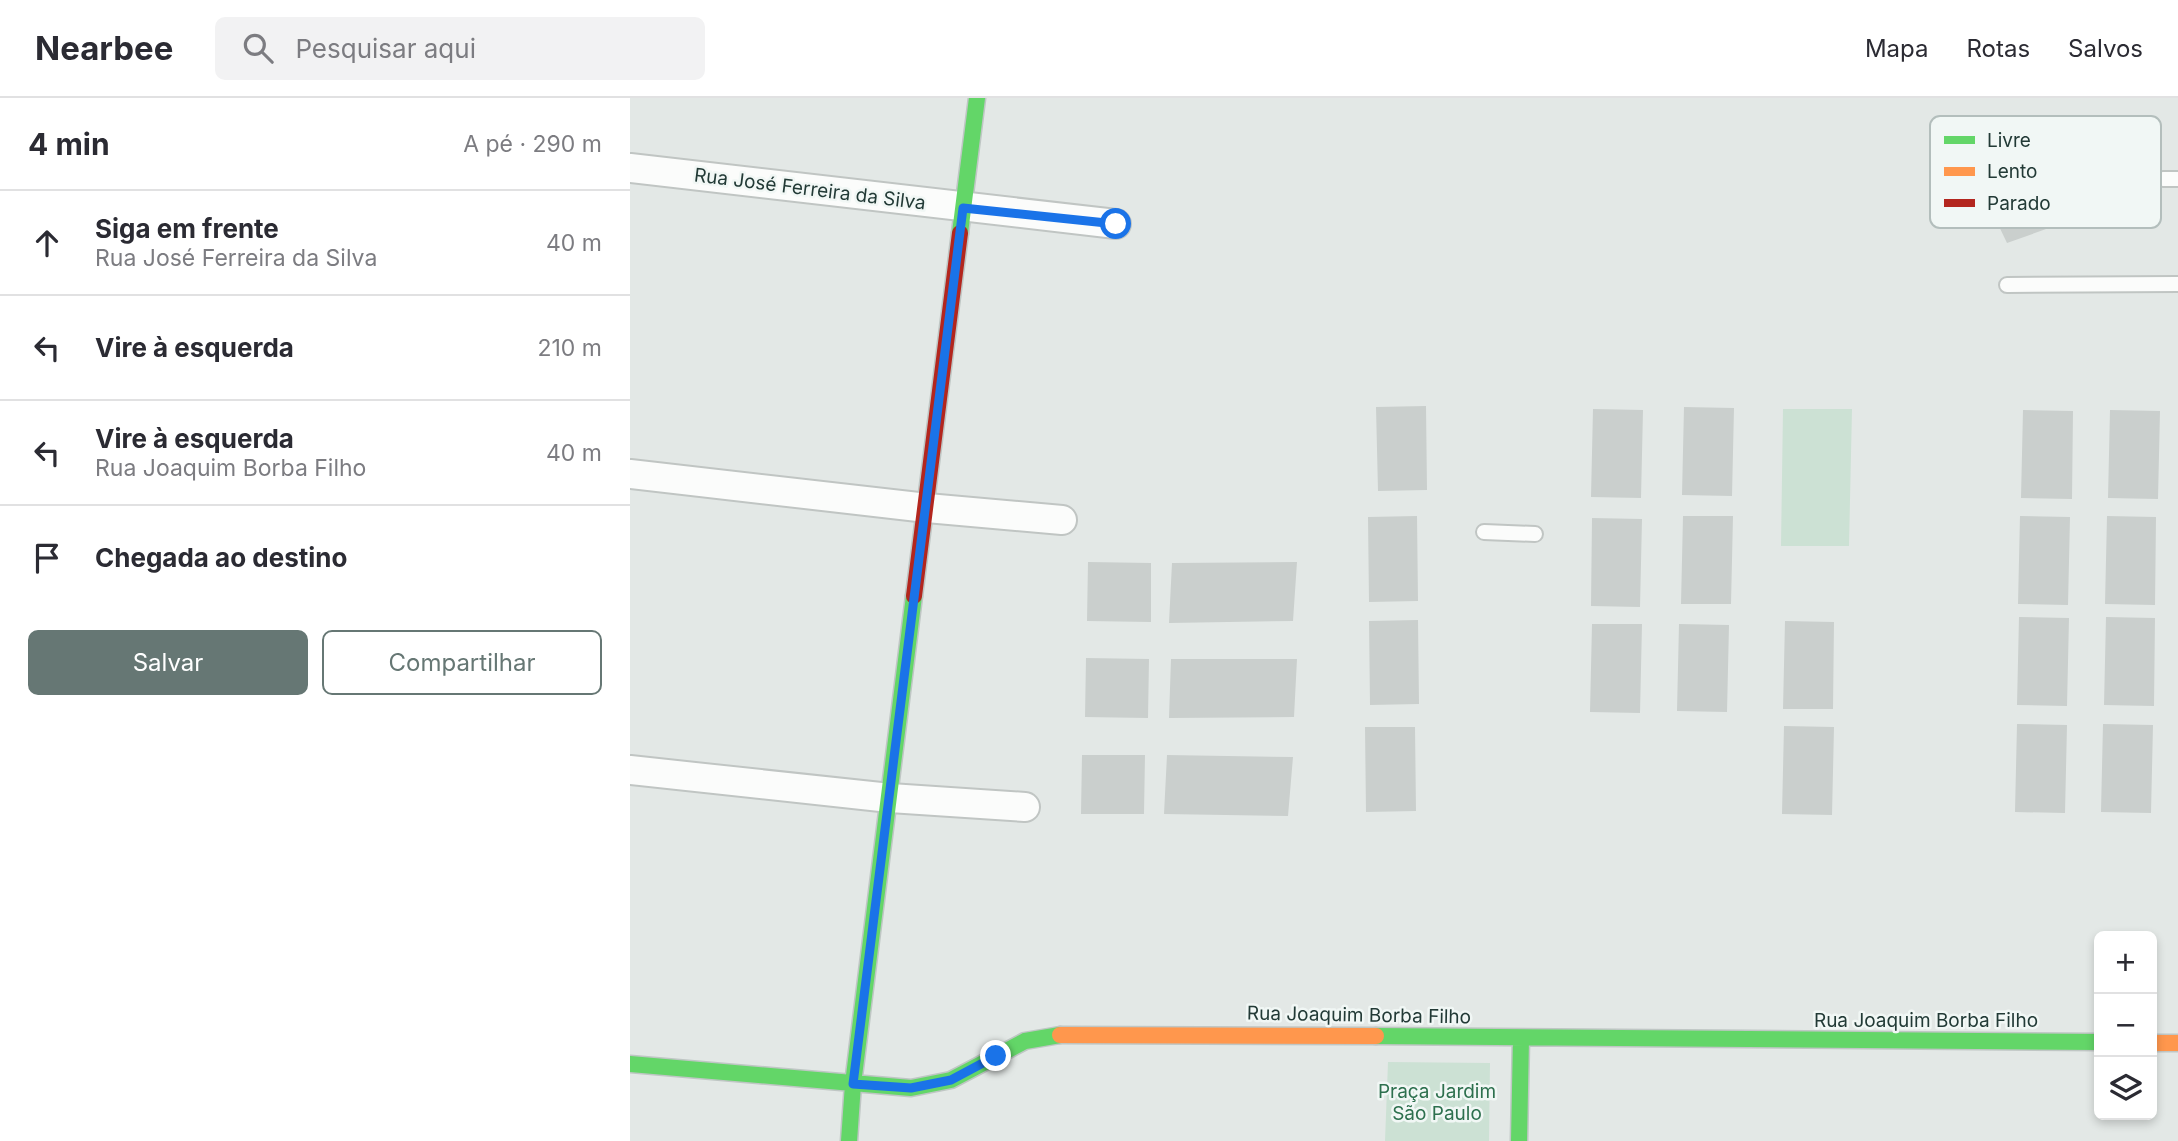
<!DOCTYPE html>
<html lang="pt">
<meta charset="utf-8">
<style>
:root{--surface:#fff;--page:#f2f2f3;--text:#2b2b33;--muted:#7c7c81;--line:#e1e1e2;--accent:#667774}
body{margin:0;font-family:Inter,sans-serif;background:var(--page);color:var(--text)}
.controls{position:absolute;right:21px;bottom:21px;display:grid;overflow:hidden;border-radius:10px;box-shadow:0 4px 10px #0003}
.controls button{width:63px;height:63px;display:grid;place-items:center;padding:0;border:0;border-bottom:2px solid var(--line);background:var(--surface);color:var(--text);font:35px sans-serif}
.stop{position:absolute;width:21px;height:21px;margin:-16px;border:5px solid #1a73e8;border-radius:50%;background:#fff}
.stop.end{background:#1a73e8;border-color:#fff;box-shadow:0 2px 7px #0008}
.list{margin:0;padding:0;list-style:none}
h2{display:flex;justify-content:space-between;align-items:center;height:91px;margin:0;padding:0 28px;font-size:30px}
h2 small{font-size:23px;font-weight:400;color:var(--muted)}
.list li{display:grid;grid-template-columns:46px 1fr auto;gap:21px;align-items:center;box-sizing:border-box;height:105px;padding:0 28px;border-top:2px solid var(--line)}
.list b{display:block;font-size:26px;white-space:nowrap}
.list p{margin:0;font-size:23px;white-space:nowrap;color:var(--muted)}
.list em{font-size:23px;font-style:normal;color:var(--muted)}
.actions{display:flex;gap:14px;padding:21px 28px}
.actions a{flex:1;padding:16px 0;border:2px solid var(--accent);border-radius:10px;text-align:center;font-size:24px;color:var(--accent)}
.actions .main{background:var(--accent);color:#fff}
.icon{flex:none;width:38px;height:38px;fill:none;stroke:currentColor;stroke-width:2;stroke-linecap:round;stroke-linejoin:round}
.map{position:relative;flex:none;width:1548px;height:1043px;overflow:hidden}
header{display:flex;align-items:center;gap:42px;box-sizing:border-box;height:98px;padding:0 35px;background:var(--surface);border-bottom:2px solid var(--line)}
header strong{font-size:33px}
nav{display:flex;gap:38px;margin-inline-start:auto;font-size:24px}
.search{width:490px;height:63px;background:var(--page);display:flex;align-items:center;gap:18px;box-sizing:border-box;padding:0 24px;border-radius:10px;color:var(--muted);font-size:26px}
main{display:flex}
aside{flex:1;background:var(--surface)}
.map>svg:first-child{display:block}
.green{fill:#cce1d4}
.building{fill:#cacfcd}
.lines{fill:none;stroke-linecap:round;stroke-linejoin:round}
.lane-casing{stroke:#c0c5c3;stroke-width:18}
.street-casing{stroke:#c0c5c3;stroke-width:32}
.fast-casing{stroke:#bfc6c4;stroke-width:19}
.slow-casing{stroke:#bfc6c4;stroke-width:19}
.jam-casing{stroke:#bfc6c4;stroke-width:19}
.lane{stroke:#fbfcfb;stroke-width:14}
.street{stroke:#fbfcfb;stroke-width:28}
.fast{stroke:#63d668;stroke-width:16}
.slow{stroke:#ff974d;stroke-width:16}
.jam{stroke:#b3261e;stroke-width:16}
.route{stroke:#1a73e8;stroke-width:9}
.labels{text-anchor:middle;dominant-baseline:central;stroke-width:5;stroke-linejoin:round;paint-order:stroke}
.street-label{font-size:19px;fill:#223a36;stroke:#f1f7f5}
.park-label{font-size:19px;fill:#2d704e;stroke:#f1f7f5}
.key{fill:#f1f7f5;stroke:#b3bebc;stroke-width:2}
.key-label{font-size:19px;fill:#223a36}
</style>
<header>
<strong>Nearbee</strong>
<div class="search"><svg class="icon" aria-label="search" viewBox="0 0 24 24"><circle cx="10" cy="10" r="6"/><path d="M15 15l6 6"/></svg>Pesquisar aqui</div>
<nav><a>Mapa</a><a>Rotas</a><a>Salvos</a></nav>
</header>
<main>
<aside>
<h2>4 min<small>A pé · 290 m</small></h2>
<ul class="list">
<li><svg class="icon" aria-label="ahead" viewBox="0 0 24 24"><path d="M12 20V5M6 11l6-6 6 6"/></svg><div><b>Siga em frente</b><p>Rua José Ferreira da Silva</p></div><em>40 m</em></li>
<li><svg class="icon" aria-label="left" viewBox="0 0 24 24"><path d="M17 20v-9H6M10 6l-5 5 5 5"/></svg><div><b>Vire à esquerda</b></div><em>210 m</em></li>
<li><svg class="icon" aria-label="left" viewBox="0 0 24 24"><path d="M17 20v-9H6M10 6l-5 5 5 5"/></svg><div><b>Vire à esquerda</b><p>Rua Joaquim Borba Filho</p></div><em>40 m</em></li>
<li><svg class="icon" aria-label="arrive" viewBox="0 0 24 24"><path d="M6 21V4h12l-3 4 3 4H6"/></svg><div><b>Chegada ao destino</b></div></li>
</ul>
<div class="actions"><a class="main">Salvar</a><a>Compartilhar</a></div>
</aside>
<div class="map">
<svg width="1548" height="1043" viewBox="0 0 1548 1043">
<rect width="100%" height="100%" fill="#e3e8e6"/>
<path class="green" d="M1153,311H1222L1219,448H1151Z
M758,964L860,965L859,1043H755Z"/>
<path class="building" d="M1490,21L1523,93L1377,145L1341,70Z
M796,308L797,392L748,393L746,309Z
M1054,309L1104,310L1102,398L1052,397Z
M963,311L1013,312L1011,400L961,399Z
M1393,312L1443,313L1442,401L1391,400Z
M1480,312L1530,313L1528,401L1478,400Z
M787,418L788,503L739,504L738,419Z
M1053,418H1103L1101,506H1051Z
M1390,418L1440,419L1438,507L1388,506Z
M1477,418L1526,419L1525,507L1475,506Z
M962,420L1012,421L1010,509L961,508Z
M458,464L521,465V524L457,523Z
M667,464L663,523L539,525L542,465Z
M1389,519L1439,520L1437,608L1387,607Z
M1476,519L1525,520L1524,608L1474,607Z
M788,522L789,606L740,607L739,523Z
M1155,523L1204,524L1203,611H1153Z
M962,526H1012L1010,615L960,614Z
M1049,526L1099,527L1097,614L1047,613Z
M456,560L519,561L518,620L455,619Z
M541,561H667L664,619L539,620Z
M1387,626L1437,627L1435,715L1385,714Z
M1473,626L1523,627L1521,715L1471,714Z
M1154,628L1204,629L1202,717L1152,716Z
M735,629H785L786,713L736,714Z
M452,657H515L514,716H451Z
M537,657L663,659L658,718L534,716Z"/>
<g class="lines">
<defs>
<path id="lane" d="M1533,81H1548
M1377,187L1548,186
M854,434L905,436"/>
<path id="street" d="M0,70L486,126
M0,376L297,410L432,422
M0,672L260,700L395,709"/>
<path id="fast" d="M330,135L347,0
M746,938L1469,944
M0,966L281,990L321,982L395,943L430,937
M219,1043L223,986L284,498
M889,1043L891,940"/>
<path id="slow" d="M430,937L746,938
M1522,945H1548"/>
<path id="jam" d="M284,498L330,135"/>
</defs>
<use href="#lane" class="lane-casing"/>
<use href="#street" class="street-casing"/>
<use href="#fast" class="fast-casing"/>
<use href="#slow" class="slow-casing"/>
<use href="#jam" class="jam-casing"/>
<use href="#lane" class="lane"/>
<use href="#street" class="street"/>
<use href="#fast" class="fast"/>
<use href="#slow" class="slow"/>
<use href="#jam" class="jam"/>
</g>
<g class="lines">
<path class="route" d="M366,958L321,982L281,990L223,986L333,110L486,126"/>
</g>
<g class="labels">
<g class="street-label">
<text transform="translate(180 91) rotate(7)">Rua José Ferreira da Silva</text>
<text transform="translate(729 917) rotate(1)">Rua Joaquim Borba Filho</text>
<text x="1296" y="922">Rua Joaquim Borba Filho</text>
</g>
<g class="park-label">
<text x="807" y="993">Praça Jardim<tspan x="807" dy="22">São Paulo</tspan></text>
</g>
</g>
<rect x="1300" y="18" width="231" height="112" rx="10" class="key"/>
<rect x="1314" y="38" width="31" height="8" fill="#63d668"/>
<rect x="1314" y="69" width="31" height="9" fill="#ff974d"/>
<rect x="1314" y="101" width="31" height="8" fill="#b3261e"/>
<g class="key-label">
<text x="1357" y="49">Livre</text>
<text x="1357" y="80">Lento</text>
<text x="1357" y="112">Parado</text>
</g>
</svg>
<div class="controls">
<button>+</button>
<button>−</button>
<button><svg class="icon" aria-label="layers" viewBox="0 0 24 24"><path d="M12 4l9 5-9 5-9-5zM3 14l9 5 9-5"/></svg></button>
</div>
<div class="stop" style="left:486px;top:126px"></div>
<div class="stop end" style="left:366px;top:958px"></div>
</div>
</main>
